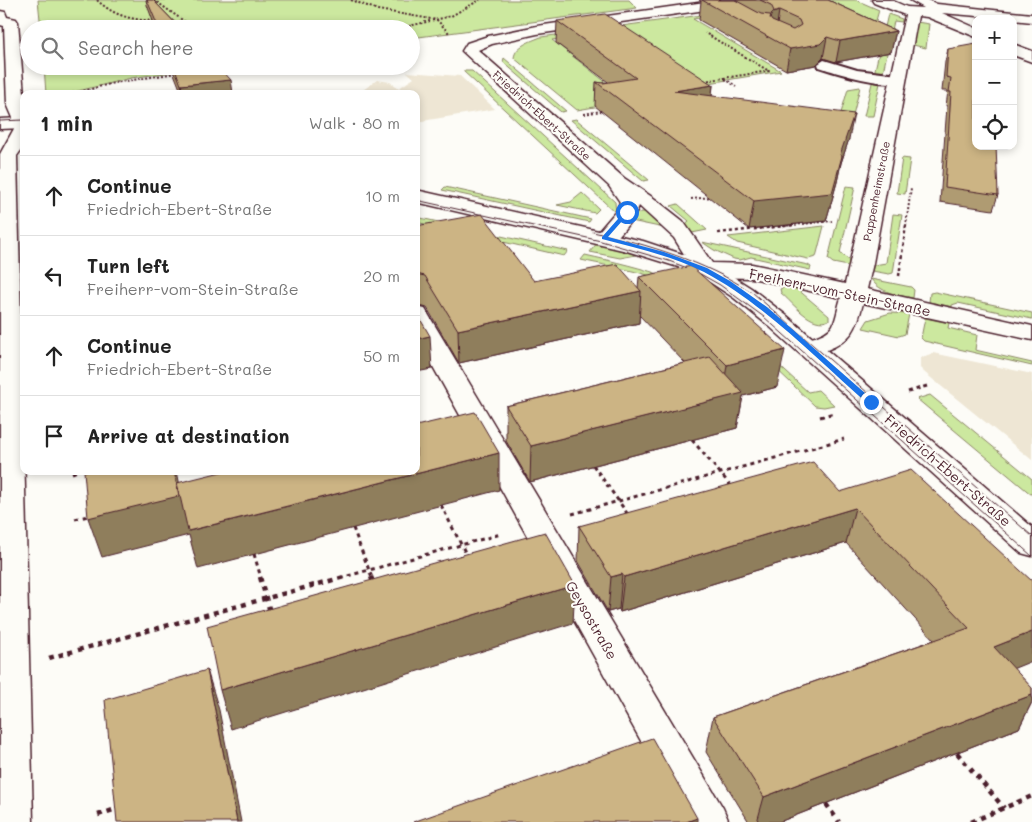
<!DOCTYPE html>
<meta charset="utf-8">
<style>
:root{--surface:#fff;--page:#f6f6f6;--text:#222;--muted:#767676;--line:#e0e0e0}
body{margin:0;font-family:Mali,sans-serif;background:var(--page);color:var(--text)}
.controls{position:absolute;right:15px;top:15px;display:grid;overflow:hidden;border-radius:10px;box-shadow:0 2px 8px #0003}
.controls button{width:45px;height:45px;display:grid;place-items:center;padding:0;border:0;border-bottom:1px solid var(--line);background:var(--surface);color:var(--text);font:25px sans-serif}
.stop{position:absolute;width:15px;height:15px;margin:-11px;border:4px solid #1a73e8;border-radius:50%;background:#fff}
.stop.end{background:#1a73e8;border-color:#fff;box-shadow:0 1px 5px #0008}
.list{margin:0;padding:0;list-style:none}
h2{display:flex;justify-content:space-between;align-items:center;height:65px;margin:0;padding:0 20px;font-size:21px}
h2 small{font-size:16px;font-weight:400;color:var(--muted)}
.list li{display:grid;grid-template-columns:32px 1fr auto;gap:15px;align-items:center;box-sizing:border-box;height:80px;padding:0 20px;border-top:1px solid var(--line)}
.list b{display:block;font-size:19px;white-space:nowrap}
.list p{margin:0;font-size:16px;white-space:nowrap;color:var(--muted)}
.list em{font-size:16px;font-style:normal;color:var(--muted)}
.icon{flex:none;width:28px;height:28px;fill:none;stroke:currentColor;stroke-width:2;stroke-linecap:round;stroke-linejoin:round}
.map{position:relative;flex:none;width:1032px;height:822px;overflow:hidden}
.search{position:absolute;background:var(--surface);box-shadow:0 2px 8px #0003;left:20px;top:20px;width:400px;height:55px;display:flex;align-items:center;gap:12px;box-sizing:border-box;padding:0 18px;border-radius:28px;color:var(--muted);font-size:19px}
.panel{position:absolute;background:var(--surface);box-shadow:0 2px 8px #0003;left:20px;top:90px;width:400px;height:385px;border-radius:10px}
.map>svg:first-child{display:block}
.built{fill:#eee6d4}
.green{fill:#cce89f;stroke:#8b8465}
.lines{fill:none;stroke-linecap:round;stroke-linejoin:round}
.lane-casing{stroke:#4a1f2b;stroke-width:4}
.street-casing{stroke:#4a1f2b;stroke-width:3}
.secondary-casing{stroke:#4a1f2b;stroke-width:3}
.path-far3{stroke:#4a1f2b;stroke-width:2;stroke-dasharray:2 2;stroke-linecap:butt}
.path-far2{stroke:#4a1f2b;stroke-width:2.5;stroke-dasharray:3 3;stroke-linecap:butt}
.path-far1{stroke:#4a1f2b;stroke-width:3;stroke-dasharray:4 4;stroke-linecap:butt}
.path{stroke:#4a1f2b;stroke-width:4.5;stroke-dasharray:5 5;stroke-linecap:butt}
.lane{fill:#fdfcf7;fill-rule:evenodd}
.street{fill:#fdfcf7;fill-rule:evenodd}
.secondary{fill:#fdfcf7;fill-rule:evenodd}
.tram{stroke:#4a1f2b;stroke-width:1}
.wall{fill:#af9b72;stroke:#4a1f2b}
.shaded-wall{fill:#8f7e5c;stroke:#4a1f2b}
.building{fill:#ccb484;stroke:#4a1f2b;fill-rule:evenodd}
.route{fill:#1a73e8}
.labels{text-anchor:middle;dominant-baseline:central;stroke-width:4;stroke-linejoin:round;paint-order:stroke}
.far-street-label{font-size:11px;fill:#4a1f2b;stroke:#fdfcf7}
.street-label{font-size:14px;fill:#4a1f2b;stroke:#fdfcf7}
</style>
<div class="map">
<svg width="1032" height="822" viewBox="0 0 1032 822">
<rect width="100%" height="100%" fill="#fdfcf7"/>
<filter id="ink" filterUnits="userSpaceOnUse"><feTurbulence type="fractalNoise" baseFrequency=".02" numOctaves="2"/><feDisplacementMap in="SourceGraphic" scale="10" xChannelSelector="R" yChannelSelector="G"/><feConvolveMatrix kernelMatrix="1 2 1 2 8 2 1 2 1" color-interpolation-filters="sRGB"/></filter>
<g filter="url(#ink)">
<path class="built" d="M407,72L460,76L495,109L416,122V94H335L363,90L377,80L390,82L399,88L414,78Z
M933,353L1032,374V460L925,373L920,368V358Z"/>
<path class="green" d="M38,0H629L637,8L411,38V29H41Z
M811,0H856L879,10L870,42Z
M716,13L719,15L693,19L781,71L685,87L575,37L552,40L630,101L577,110L514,58C515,46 531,41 541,37Z
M888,14L902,19V22L894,21L883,72L874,74Z
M917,22L929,24L926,48L913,45Z
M504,58L566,111L561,112L503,62Z
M44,66H213L131,78L66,94H46Z
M463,71H472L615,202L616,213Z
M873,79L880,83L873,116H864Z
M860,87L853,115L841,113L848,89Z
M576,119L649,180L643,181L571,120Z
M902,158L910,159L905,194L897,193Z
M846,186L855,187L840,253L849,260L848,266L833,263L828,259Z
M445,187L591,219L589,222L442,190Z
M582,193L599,209L595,213L557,205L571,202Z
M678,204L707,230L692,233L683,226L689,221L671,206Z
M642,212H646L669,229L631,221L636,214Z
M893,214L902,215L893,273L889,274L872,271L874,265L886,263Z
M416,217L568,251L564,256L416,222Z
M824,226L816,257L808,259L737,243L728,237Z
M702,242L808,265L811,267L810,270L751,257L740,260L734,259L714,250Z
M597,243L636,255L620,258L590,252Z
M585,255C643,268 700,281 744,322L735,325L755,344L765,342L772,348L763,351L808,392L818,390L834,405L824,407L815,406L701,297C665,275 622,269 581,260Z
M871,279L911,287L914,290L913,298C898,295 880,293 871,279Z
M784,287L796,288L829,316V320C812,329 793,303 781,293L780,289Z
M935,292L1032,313V319L958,303L952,305V307L929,302L930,293Z
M890,313L909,314L905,334L899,336L863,328L868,320Z
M925,318L949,323L948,328L977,335L975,350L1032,363V366L924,341L921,338Z
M930,395L1032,479V495L917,399Z"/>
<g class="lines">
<defs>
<path id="lane" d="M824,60L857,70L898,75L905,79C894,91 834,72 819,67L818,64Z"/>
<path id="street" d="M719,0H755L748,4L537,34L492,44L478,50L624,178L655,199L683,221L712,263L752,264L845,284L905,15L874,3L872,0H891L907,7L924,8L910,0H928L937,4L1032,14V22L1013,20V19L942,13L976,28V37L927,17L918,16L873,263L867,289L1032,326V340L863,303C857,328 852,340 827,350C817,354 810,356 800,353L796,348C805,336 825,338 833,325C837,317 838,306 841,298L752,278L705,277L697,275L674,238L639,206C636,215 620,236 612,242C607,245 602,244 596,243L593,238L617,210L620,202L609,186L462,51L467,43L488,36L537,26Z
M0,11L5,12L7,17L16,19L18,22L24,94V146L17,156L33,822H0V154L16,125L7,104L4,26L0,25Z
M1013,44L1032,51V62L1013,55Z
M416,307L425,309L428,314L723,808L729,822H686L416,336Z"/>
<path id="secondary" d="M24,118V128L0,129V119Z
M416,190L643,241L694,258L721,269L751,288L787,316L1032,527V556L1021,553L769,326L734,298L705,279L678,267L627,251L416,202Z"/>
</defs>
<use href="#lane" class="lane-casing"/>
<use href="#street" class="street-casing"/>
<use href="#secondary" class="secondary-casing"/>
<path class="path-far3" d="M97,0C115,17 133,20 157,21
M154,0L188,24
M351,0L378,10L437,20L449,33
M171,22L205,29
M397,29L451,16L480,0
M215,68L234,66
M725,79L736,86
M704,81L769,71L705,33
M72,94L114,83L176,73
M584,114L601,111
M691,199L712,197
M783,226L832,221
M906,226L911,188"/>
<path class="path-far2" d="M718,233L795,225
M899,276L906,225"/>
<path class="path-far1" d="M908,392L927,386
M820,417L834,413
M692,440L732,487
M593,465L629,516
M72,473L77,471
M441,505L468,558
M572,514L844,439
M75,519L92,515
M353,528L372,578
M254,554L261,578
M340,578L501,534"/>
<path class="path" d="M260,577L270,612
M371,577L374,584
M49,658L344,577
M957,753L1004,808
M826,804L839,822
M98,815L119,808
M971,822L1032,796"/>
<use href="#lane" class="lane"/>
<use href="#street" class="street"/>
<use href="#secondary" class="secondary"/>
<path class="tram" d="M0,121L24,120
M416,200L601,241L669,261L695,271L720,285L764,317L1032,556
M593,232C650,245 702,261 752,292L1032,536"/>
</g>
<path class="wall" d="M146,0H153L181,29H156L147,5Z
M699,0H828L896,31L891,52L836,62L823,58L816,65L786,70L699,20L701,1Z
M557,21L713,85L712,96L849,139L841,163L837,182L826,221L749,229L595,106L596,82L603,83L608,82L556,43Z
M948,49L998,195L993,210L940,202L947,106H946L948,91H942L945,62Z
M171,66H218L233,93L182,94Z
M416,226L534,281L638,288L639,277L777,387L743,396L737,428L530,482L506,441V406L685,363L639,315V323L459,363L427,308L416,305Z
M840,492L1032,688V702L1019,728L779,822H749L706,752L713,717L934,640L846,543L620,612L619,609L608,612L578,561L579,526Z"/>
<path class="shaded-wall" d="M779,11L776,31L769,33L767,38L770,18L772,13Z
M896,31L891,52L836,62L840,41Z
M827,37L823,58L816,65L786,70L790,49Z
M231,80L233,93L183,94L181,85Z
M713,85L710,110L674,91Z
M854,114L849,139L841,163L837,182L826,221L749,229L754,201Z
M641,291L639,323L459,363L458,330Z
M430,336L432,369L416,372V339Z
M785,350L777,387L743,396L737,428L530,482L531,446L722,398L727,365Z
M499,453V490L198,569L189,535L102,557L88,518L174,471H177L189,531Z
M855,508L846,543L620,612L624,577Z
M622,574L619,609L608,612L611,577Z
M575,585L573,623L231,729L220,690Z
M1032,632V661L978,683L994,647Z
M207,670L219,710L241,822H237Z
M1032,695V702L1019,728L779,822H757L764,797Z
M697,818V822H686Z"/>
<path class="building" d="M147,0H153L181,29H159Z
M702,0H735L761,14L770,15L774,11L771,5L760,0H828L896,31L840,41L827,37L820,44L790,49ZM779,11L799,20L801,25L793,30L772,21L770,18L772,13Z
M605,14L713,85L674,91L854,114L840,155L842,156L832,193L754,201L596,82L603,83L636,78L557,21Z
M976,44V146H996L998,195L945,187L951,92H949L951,78L946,77L948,49Z
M174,66H218L231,80L181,85Z
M482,214L534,281L617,264L641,291L458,330L425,276L416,274V226Z
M691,266L785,350L727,365L639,277Z
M416,312L430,336L416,339Z
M710,357L743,393L531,446L506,406Z
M475,412L499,453L188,531L177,483L225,471H416V426Z
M813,462L840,492L911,470L1032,581V632L994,647L1032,688V695L764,797L713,717L969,628L855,508L624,577L622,574L611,577L579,526Z
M84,471H174L179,496L88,518Z
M545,532L575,585L220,690L207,626Z
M207,670L237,822H117L105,700Z
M652,738L697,818L686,822H413Z"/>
</g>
<path class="route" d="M625,211L630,212L608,237L664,252L707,268L730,281L767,307L874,401V404H868C818,360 763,303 704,272C672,256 636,248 602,239V237Z"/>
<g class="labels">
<g class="far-street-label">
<text transform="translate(542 115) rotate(42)">Friedrich-Ebert-Straße</text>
<text transform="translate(876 191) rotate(-79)">Pappenheimstraße</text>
</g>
<g class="street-label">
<text transform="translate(840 292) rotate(12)">Freiherr-vom-Stein-Straße</text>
<text transform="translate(948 470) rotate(41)">Friedrich-Ebert-Straße</text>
<text transform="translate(592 620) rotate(60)">Geysostraße</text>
</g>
</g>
</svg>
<div class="controls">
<button>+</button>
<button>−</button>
<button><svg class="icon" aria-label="locate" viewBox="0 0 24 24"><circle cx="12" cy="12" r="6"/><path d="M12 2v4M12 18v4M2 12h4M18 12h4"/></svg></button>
</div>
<div class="stop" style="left:627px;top:212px"></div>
<div class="stop end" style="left:871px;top:402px"></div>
<div class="search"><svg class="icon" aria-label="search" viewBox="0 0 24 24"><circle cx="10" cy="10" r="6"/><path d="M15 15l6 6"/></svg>Search here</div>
<section class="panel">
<h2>1 min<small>Walk · 80 m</small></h2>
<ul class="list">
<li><svg class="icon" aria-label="ahead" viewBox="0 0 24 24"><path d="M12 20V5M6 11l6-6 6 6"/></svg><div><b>Continue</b><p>Friedrich-Ebert-Straße</p></div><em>10 m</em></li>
<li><svg class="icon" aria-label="left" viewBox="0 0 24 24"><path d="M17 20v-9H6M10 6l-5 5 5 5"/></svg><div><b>Turn left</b><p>Freiherr-vom-Stein-Straße</p></div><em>20 m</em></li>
<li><svg class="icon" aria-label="ahead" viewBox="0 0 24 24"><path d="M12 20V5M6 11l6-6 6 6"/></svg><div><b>Continue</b><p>Friedrich-Ebert-Straße</p></div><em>50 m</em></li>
<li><svg class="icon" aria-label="arrive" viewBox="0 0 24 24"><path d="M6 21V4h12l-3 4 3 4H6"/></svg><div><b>Arrive at destination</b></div></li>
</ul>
</section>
</div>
